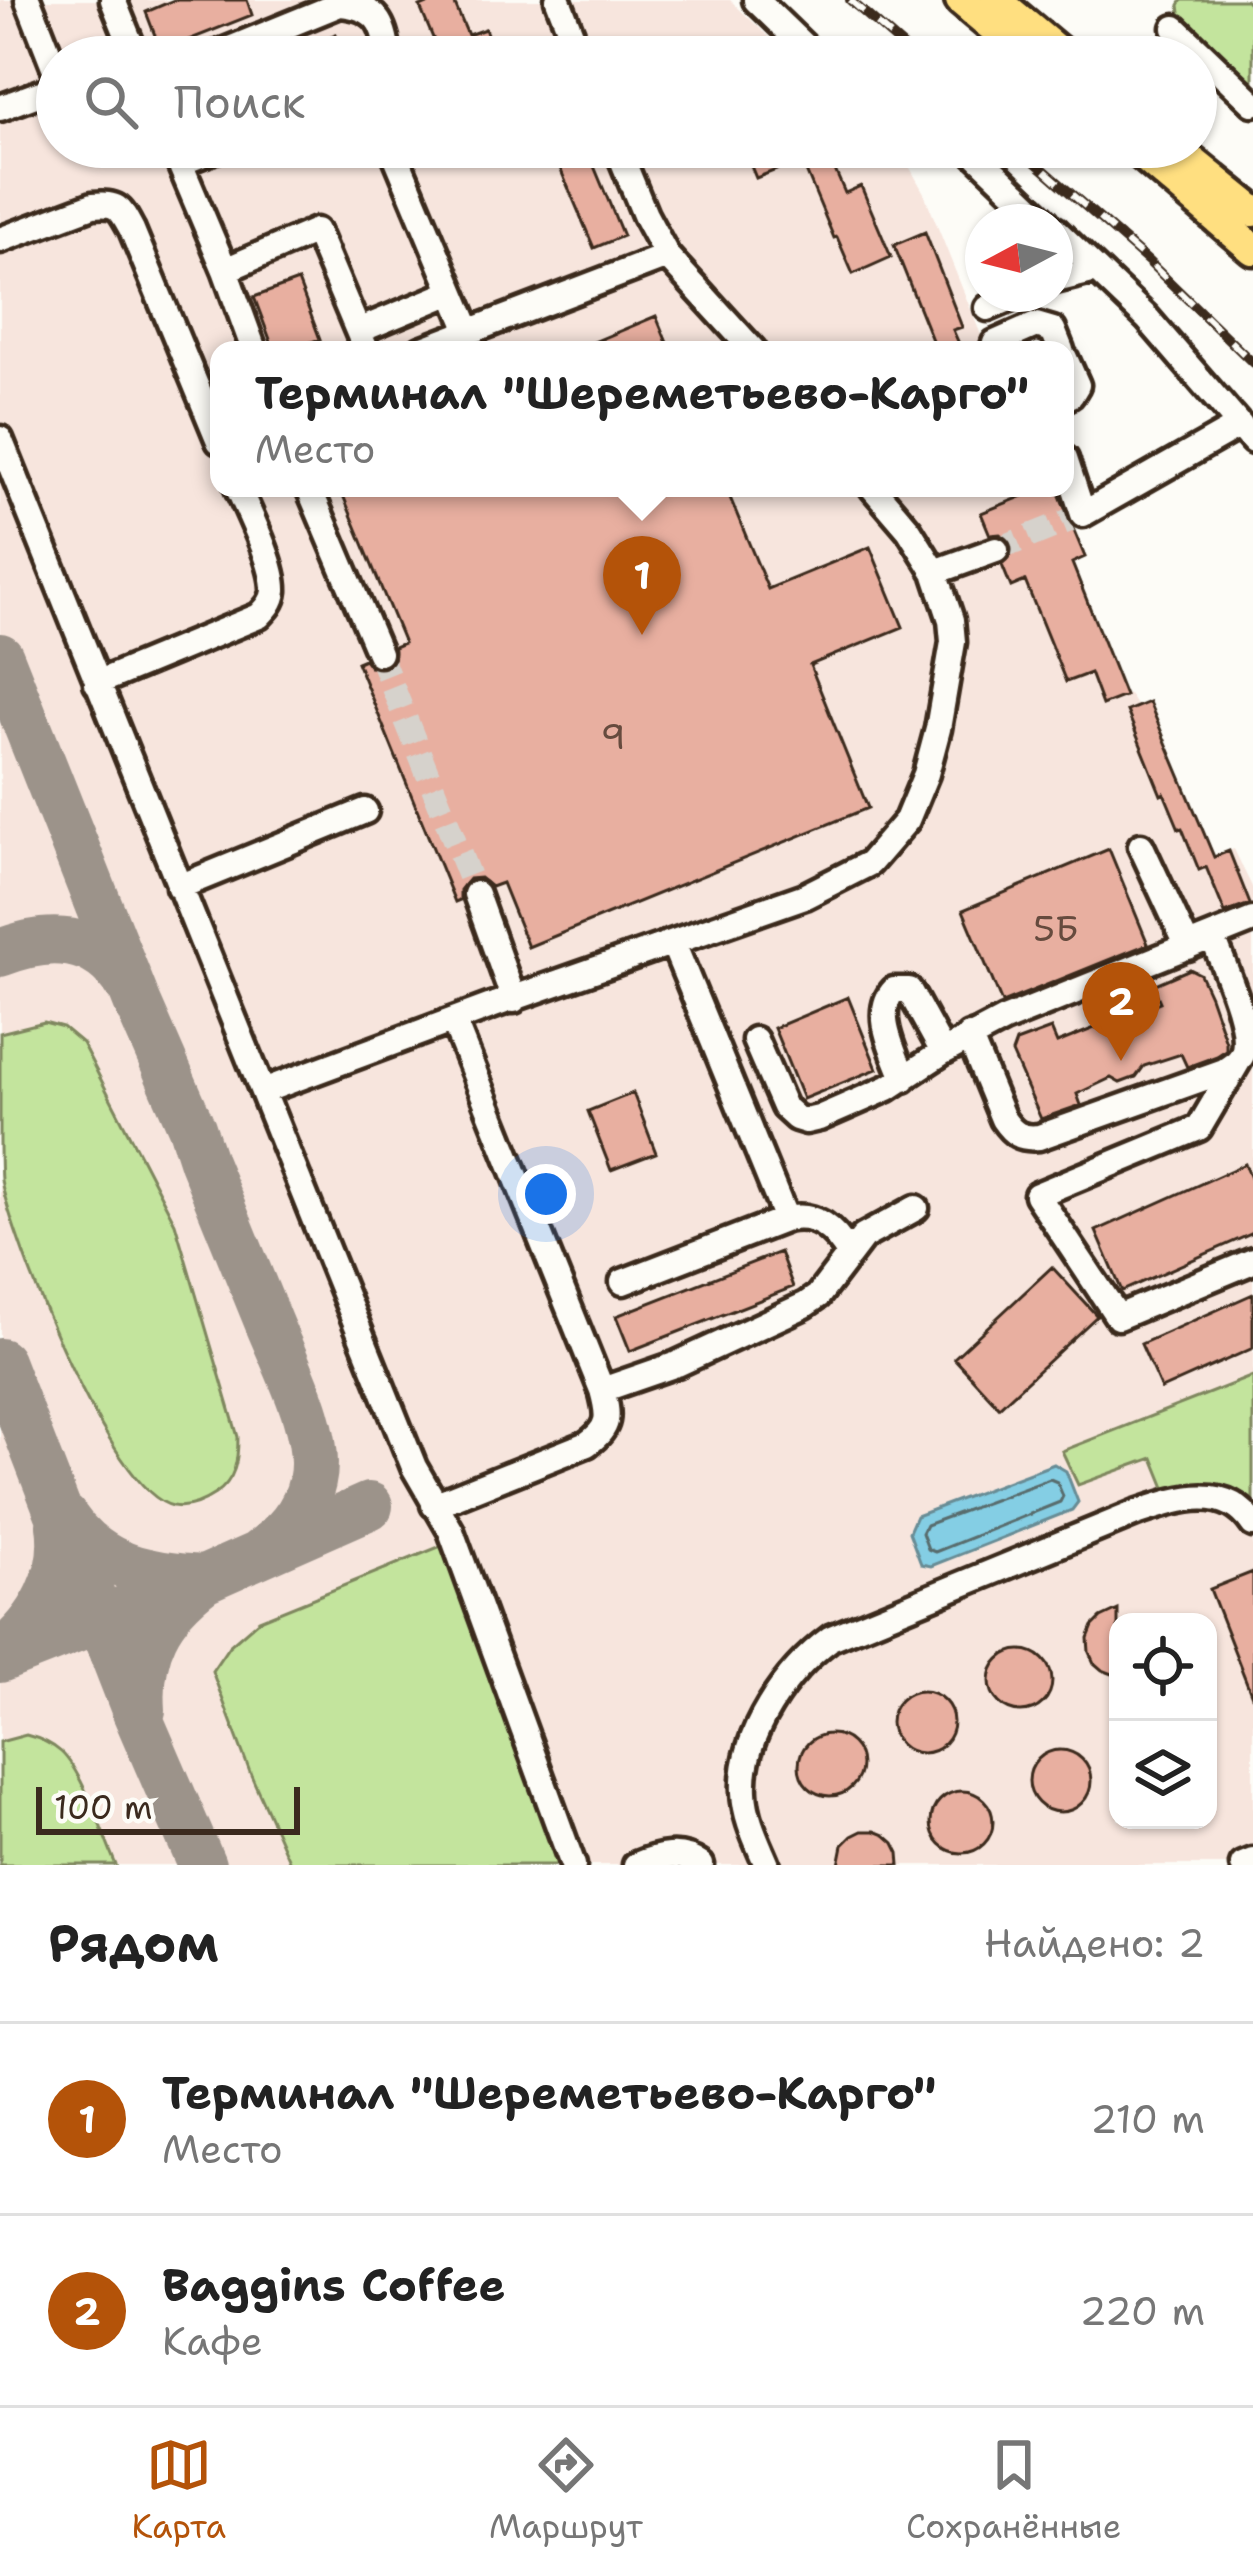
<!DOCTYPE html>
<html lang="ru">
<meta charset="utf-8">
<style>
:root{--surface:#fff;--page:#f2f2f2;--text:#222;--muted:#767676;--line:#e0e0e0;--accent:#b45309}
body{margin:0;font-family:"Shantell Sans",sans-serif;background:var(--page);color:var(--text)}
.controls{position:absolute;right:36px;bottom:36px;display:grid;overflow:hidden;border-radius:24px;box-shadow:0 3px 9px #0004}
.controls button{width:108px;height:108px;display:grid;place-items:center;padding:0;border:0;border-bottom:3px solid var(--line);background:var(--surface);color:var(--text);font:60px sans-serif}
.compass{position:absolute;left:965px;top:204px;width:108px;height:108px;border-radius:50%;background:var(--surface);box-shadow:0 3px 9px #0004;rotate:263deg}
.scale{position:absolute;left:36px;bottom:30px;width:264px;box-sizing:border-box;padding-left:12px;border:6px solid #3b2a1e;border-top:0;font-size:33px;line-height:42px;white-space:nowrap;color:#3b2a1e;-webkit-text-stroke:9px #fdfcf7;paint-order:stroke}
.you{position:absolute;left:546px;top:1194px;width:42px;height:42px;margin:-30px;border:9px solid #fff;border-radius:50%;background:#1a73e8;box-shadow:0 0 0 18px #1a73e833}
.badge{display:grid;place-items:center;width:78px;height:78px;border-radius:50%;background:var(--accent);color:#fff;font-size:39px;font-weight:700}
.pin{position:absolute;translate:-50% -99px;filter:drop-shadow(0 3px 6px #0008)}
.pin::after{content:'';position:absolute;top:63px;width:42px;height:36px;background:inherit;clip-path:polygon(0 0,100% 0,50% 100%)}
.popup{position:absolute;left:210px;top:341px;width:864px;height:156px;box-sizing:border-box;display:grid;place-content:center;border-radius:24px;background:var(--surface);filter:drop-shadow(0 3px 9px #0005);font-size:39px;white-space:nowrap;color:var(--muted)}
.popup b{font-size:45px;color:var(--text)}
.popup::after{content:'';position:absolute;left:50%;top:100%;margin-left:-24px;border:24px solid transparent;border-top-color:var(--surface)}
.list{margin:0;padding:0;list-style:none}
h2{display:flex;justify-content:space-between;align-items:center;height:156px;margin:0;padding:0 48px;font-size:51px}
h2 small{font-size:39px;font-weight:400;color:var(--muted)}
.list li{display:grid;grid-template-columns:78px 1fr auto;gap:36px;align-items:center;box-sizing:border-box;height:192px;padding:0 48px;border-top:3px solid var(--line)}
.list b{display:block;font-size:45px;white-space:nowrap}
.list p{margin:0;font-size:39px;white-space:nowrap;color:var(--muted)}
.list em{font-size:39px;font-style:normal;color:var(--muted)}
.icon{flex:none;width:66px;height:66px;fill:none;stroke:currentColor;stroke-width:2;stroke-linecap:round;stroke-linejoin:round}
.map{position:relative;flex:none;width:1253px;height:1865px;overflow:hidden}
.search{position:absolute;background:var(--surface);box-shadow:0 3px 9px #0004;left:36px;right:36px;top:36px;height:132px;display:flex;align-items:center;gap:30px;box-sizing:border-box;padding:0 42px;border-radius:66px;color:var(--muted);font-size:45px}
.sheet{height:540px;background:var(--surface)}
nav{display:flex;justify-content:space-around;align-items:center;box-sizing:border-box;height:168px;border-top:3px solid var(--line);background:var(--surface);font-size:33px;color:var(--muted)}
nav a{display:grid;justify-items:center;gap:6px}
nav .on{color:var(--accent)}
.map>svg:first-child{display:block}
.built{fill:#f7e5dd;fill-rule:evenodd}
.green{fill:#c3e49d;stroke:#7f875e;stroke-width:3}
.water{fill:#84cee4;stroke:#678c95;stroke-width:3}
.lines{fill:none;stroke-linecap:round;stroke-linejoin:round}
.shore{stroke:#586c6d;stroke-width:3}
.taxiway{stroke:#9c938a;stroke-width:48}
.building{fill:#e8afa0;stroke:#3b2a1e;stroke-width:3}
.minor-tunnel{stroke:#d6d2cc;stroke-width:24;stroke-dasharray:24 12;stroke-linecap:butt}
.minor-casing{stroke:#3b2a1e;stroke-width:33}
.major-casing{stroke:#3b2a1e;stroke-width:39}
.minor{stroke:#fdfcf7;stroke-width:24}
.major{stroke:#ffdf80;stroke-width:30}
.rail-casing{stroke:#3b2a1e;stroke-width:10}
.rail{stroke:#fdfcf7;stroke-width:6;stroke-dasharray:18;stroke-linecap:butt}
.labels{text-anchor:middle;dominant-baseline:central;stroke-width:9;stroke-linejoin:round;paint-order:stroke}
.number-label{font-size:36px;fill:#664b3e}
</style>
<div class="map">
<svg width="1253" height="1865" viewBox="0 0 1253 1865">
<rect width="100%" height="100%" fill="#fdfcf7"/>
<filter id="ink" filterUnits="userSpaceOnUse"><feTurbulence type="fractalNoise" baseFrequency=".00833" numOctaves="2"/><feDisplacementMap in="SourceGraphic" scale="24" xChannelSelector="R" yChannelSelector="G"/><feConvolveMatrix kernelMatrix="1 2 1 2 8 2 1 2 1" color-interpolation-filters="sRGB"/></filter>
<g filter="url(#ink)">
<path class="built" d="M0,0H730L790,57H57V147H888L909,166L924,193L987,350H219V488H1057L1085,557L1072,563L1125,695L1129,694L1184,785L1214,857L1234,849L1253,889V1865H0ZM1118,1622H1208V1820H1118Z"/>
<path class="green" d="M1182,0H1246L1253,7V89L1181,21L1179,5Z
M44,1022L63,1027L82,1043L175,1223L238,1437C238,1460 236,1480 215,1494C203,1502 188,1509 173,1506C111,1493 12,1240 1,1180C0,1165 0,1149 0,1134C0,1100 0,1067 0,1033Z
M1253,1376V1500C1223,1477 1202,1484 1168,1495L1153,1458L1078,1485L1062,1451Z
M446,1544L563,1865H291L251,1775L212,1671L229,1646L259,1620Z
M26,1735C38,1738 51,1743 61,1752C83,1772 103,1836 116,1865H0V1742Z"/>
<path class="water" d="M1054,1464L1066,1471L1078,1502L1072,1510L931,1566L921,1564L909,1532L916,1516Z"/>
<g class="lines">
<path class="shore" d="M1050,1479L1057,1482L1063,1496L1060,1502L935,1552L928,1549L922,1533L926,1525Z"/>
<path class="taxiway" d="M0,657L137,1002L192,1128L203,1162C225,1216 247,1270 269,1324C287,1368 323,1435 312,1482C305,1515 284,1535 259,1554
M0,953C48,934 97,934 127,983
M0,1362L136,1712L202,1865
M64,1517C98,1568 148,1576 204,1579C157,1614 138,1651 142,1710
M3,1652C42,1621 67,1576 60,1525
M0,1659L204,1579L369,1506"/>
</g>
<path class="building" d="M174,0H247L252,15L161,51L146,12Z
M437,0H453L468,35L485,29L496,57H441L420,7Z
M336,34L344,57H281L280,56Z
M551,147H586L623,236L594,248Z
M743,147H776L784,167L756,178Z
M815,147H825L845,193L861,186L891,257L853,274L837,237L834,238L799,154Z
M925,232L962,327L953,330L960,346L950,350H936L894,245Z
M298,281L320,339L289,350H274L254,297Z
M656,316L670,350H575Z
M340,488H726L768,589L870,547L903,627L810,665L868,808L528,947L502,883L491,887L480,878L469,879L460,890V900L455,902L357,662L364,659L370,667L384,668L393,662L394,647L404,643Z
M1043,488H1057L1072,526L1085,557L1072,563L1125,696L1102,705L1090,673L1066,682L1025,581L1011,587L1002,565L1012,554L1011,543L1000,534L990,535L981,513Z
M1149,702L1214,857L1229,851L1250,904L1225,913L1206,867L1199,870L1182,828L1179,829L1164,793L1161,795L1127,711Z
M1109,849L1148,944L1002,1003L963,910Z
M1190,969L1200,974L1210,996L1226,1042V1050L1217,1056L1187,1067L1181,1054L1144,1066L1136,1077L1120,1083L1111,1078L1077,1094L1081,1105L1041,1119L1012,1053L1016,1042L1051,1029L1057,1043L1160,1002L1153,985Z
M848,997L877,1069L803,1099L774,1028Z
M633,1093L656,1153L611,1170L588,1111Z
M1245,1164L1253,1183V1233L1122,1291L1096,1231Z
M780,1252L793,1287L630,1351L616,1316Z
M1052,1267L1097,1316L999,1407L954,1358Z
M1253,1294V1348L1161,1389L1141,1344Z
M1253,1572V1696H1252L1210,1589Z
M1118,1610V1676L1102,1670L1094,1663L1089,1652L1088,1638L1093,1626L1101,1618Z
M990 1681a31 31 0 1 1 62 0a31 31 0 1 1-62 0Z
M891 1722a31 31 0 1 1 62 0a31 31 0 1 1-62 0Z
M799 1765a31 31 0 1 1 62 0a31 31 0 1 1-62 0Z
M1029 1781a31 31 0 1 1 62 0a31 31 0 1 1-62 0Z
M931 1822a31 31 0 1 1 62 0a31 31 0 1 1-62 0Z
M862,1831H875L885,1835L894,1843L899,1853L900,1865H839L843,1845L852,1836Z"/>
<g class="lines">
<path class="minor-tunnel" d="M996,550L1070,520
M379,653L476,894"/>
<defs>
<path id="minor" d="M28,0L57,74
M113,0L136,57
M558,0L580,57
M756,0L815,57
M1175,28L1253,103
M210,57L340,4C376,7 385,22 388,57
M0,108L57,87
M173,147L225,270L254,350
M392,147L469,331
M617,147L645,215L667,256
M968,147L1046,222
M180,163L221,147
M1055,230L1147,318L1253,441
M0,240L93,205C119,203 120,208 132,230L219,441
M225,270L316,231L366,350
M1055,280L1096,270
M988,308L1021,294
M358,331L452,292
M421,350L667,256L753,350
M993,350L995,343L1036,325L1053,330L1061,350
M1065,358L1077,385L1071,395L1065,398
M0,439L414,1467L451,1531L573,1865
M1065,459L1083,514L1240,425
M309,488L379,653
M873,488L909,530L935,572L996,550
M97,683L259,616C266,609 273,602 274,591C275,565 249,513 238,488
M1141,846L1188,947
M179,887L365,811
M476,894L514,1000
M673,943L786,1219
M969,1036L1003,1119C1013,1134 1021,1139 1039,1137L1224,1071C1233,1065 1241,1061 1244,1050C1250,1021 1223,966 1213,937
M755,1040L784,1107L796,1118L806,1121L819,1118L888,1088L943,1052L1004,1020L1253,920
M1239,1060L1199,1128L1037,1195L1118,1317L1253,1261
M904,1079C895,1053 872,1013 894,990H909L943,1052
M263,1091L494,1005L805,896L870,863L907,820L926,774L938,729L953,642L951,620L935,572
M623,1282L786,1219C816,1212 834,1229 849,1254
M602,1390L677,1364L805,1305L818,1296L863,1237L916,1208
M434,1505L587,1444C611,1427 609,1416 602,1390L454,1022
M636,1865C658,1856 680,1850 701,1865
M767,1865C757,1841 745,1818 744,1792C741,1734 786,1671 831,1638L1136,1513C1176,1500 1225,1481 1253,1524
M1243,1865L1253,1861"/>
<path id="major" d="M961,0L1029,57
M996,0L1064,57
M1134,147L1253,249
M1174,147L1253,211"/>
</defs>
<use href="#minor" class="minor-casing"/>
<use href="#major" class="major-casing"/>
<use href="#minor" class="minor"/>
<use href="#major" class="major"/>
<defs>
<path id="rail" d="M850,0L915,57
M1018,147L1149,262L1253,363"/>
</defs>
<use href="#rail" class="rail-casing"/>
<use href="#rail" class="rail"/>
</g>
</g>
<g class="labels">
<g class="number-label">
<text x="613" y="736">9</text>
<text x="1056" y="928">5Б</text>
</g>
</g>
</svg>
<div class="controls">
<button><svg class="icon" aria-label="locate" viewBox="0 0 24 24"><circle cx="12" cy="12" r="6"/><path d="M12 2v4M12 18v4M2 12h4M18 12h4"/></svg></button>
<button><svg class="icon" aria-label="layers" viewBox="0 0 24 24"><path d="M12 4l9 5-9 5-9-5zM3 14l9 5 9-5"/></svg></button>
</div>
<svg class="compass" viewBox="-18 -18 36 36"><path d="M0-13l5 13h-10z" fill="#e53935"/><path d="M0 13l5-13h-10z" fill="#767676"/></svg>
<div class="scale">100 m</div>
<div class="you"></div>
<div class="pin badge" style="left:642px;top:635px">1</div>
<div class="popup"><b>Терминал &quot;Шереметьево-Карго&quot;</b>Место</div>
<div class="pin badge" style="left:1121px;top:1061px">2</div>
<div class="search"><svg class="icon" aria-label="search" viewBox="0 0 24 24"><circle cx="10" cy="10" r="6"/><path d="M15 15l6 6"/></svg>Поиск</div>
</div>
<section class="sheet">
<h2>Рядом<small>Найдено: 2</small></h2>
<ul class="list">
<li><span class="badge">1</span><div><b>Терминал &quot;Шереметьево-Карго&quot;</b><p>Место</p></div><em>210 m</em></li>
<li><span class="badge">2</span><div><b>Baggins Coffee</b><p>Кафе</p></div><em>220 m</em></li>
</ul>
</section>
<nav>
<a class="on"><svg class="icon" aria-label="map" viewBox="0 0 24 24"><path d="M3 6l6-2 6 2 6-2v14l-6 2-6-2-6 2zM9 4v14M15 6v14"/></svg>Карта</a>
<a><svg class="icon" aria-label="directions" viewBox="0 0 24 24"><path d="M12 3l9 9-9 9-9-9zM9 14v-3h6M13 9l2 2-2 2"/></svg>Маршрут</a>
<a><svg class="icon" aria-label="saved" viewBox="0 0 24 24"><path d="M7 4h10v16l-5-4-5 4z"/></svg>Сохранённые</a>
</nav>
